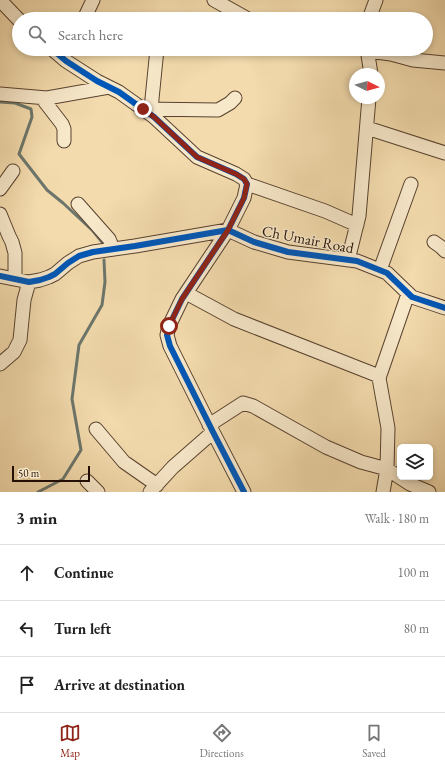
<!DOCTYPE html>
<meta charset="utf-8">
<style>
:root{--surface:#fff;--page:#f2f2f2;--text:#222;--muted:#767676;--line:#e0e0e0;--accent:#8f2418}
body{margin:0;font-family:"EB Garamond",serif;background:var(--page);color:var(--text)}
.controls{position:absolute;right:12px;bottom:12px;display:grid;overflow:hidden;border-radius:6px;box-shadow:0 2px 6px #0003}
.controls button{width:36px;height:36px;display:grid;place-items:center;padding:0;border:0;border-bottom:1px solid var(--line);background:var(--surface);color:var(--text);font:20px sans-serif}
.compass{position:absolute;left:349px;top:68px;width:36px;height:36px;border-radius:50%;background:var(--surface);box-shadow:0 2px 6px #0003;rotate:95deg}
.scale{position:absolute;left:12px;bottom:10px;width:78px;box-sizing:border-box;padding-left:4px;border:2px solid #250f05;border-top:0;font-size:11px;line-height:14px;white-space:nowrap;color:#250f05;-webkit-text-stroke:3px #f7e8ca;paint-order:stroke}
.stop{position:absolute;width:12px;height:12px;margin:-9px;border:3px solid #8f2418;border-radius:50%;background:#fff}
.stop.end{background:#8f2418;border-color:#fff;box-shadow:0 1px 4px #0008}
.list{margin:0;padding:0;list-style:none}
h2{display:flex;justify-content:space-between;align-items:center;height:52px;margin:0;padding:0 16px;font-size:17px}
h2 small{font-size:13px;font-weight:400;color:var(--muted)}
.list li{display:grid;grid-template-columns:26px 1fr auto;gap:12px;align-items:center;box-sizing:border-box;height:56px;padding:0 16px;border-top:1px solid var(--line)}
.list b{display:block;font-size:15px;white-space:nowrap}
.list em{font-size:13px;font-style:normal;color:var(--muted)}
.icon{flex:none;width:22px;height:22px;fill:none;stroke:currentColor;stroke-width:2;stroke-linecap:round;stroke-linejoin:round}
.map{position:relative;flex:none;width:445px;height:492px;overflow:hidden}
.search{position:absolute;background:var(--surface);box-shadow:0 2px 6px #0003;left:12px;right:12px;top:12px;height:44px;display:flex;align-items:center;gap:10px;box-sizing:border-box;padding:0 14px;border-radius:22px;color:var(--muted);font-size:15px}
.sheet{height:220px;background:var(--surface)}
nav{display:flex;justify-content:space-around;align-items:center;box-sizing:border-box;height:56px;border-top:1px solid var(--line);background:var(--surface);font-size:11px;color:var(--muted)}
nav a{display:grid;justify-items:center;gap:2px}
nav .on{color:var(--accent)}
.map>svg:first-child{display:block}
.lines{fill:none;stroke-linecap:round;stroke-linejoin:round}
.stream{stroke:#6c766c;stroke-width:3}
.minor-casing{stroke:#58422f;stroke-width:15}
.minor{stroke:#f7e8ca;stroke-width:13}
.cycleway-casing{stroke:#f7e8ca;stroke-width:8}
.cycleway{stroke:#0057b8;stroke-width:6}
.route{stroke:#8f2418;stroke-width:5}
.labels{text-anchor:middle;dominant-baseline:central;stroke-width:3;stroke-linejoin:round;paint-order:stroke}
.street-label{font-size:15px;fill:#250f05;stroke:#f7e8ca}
</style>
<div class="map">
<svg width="445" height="492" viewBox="0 0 445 492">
<rect width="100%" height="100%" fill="#f3dbad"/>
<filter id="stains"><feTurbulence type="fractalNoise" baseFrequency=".005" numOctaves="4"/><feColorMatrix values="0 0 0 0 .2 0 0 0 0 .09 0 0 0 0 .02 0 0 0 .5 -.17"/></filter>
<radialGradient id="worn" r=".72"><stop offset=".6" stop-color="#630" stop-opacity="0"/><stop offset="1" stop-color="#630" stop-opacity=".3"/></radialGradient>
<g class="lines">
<path class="stream" d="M0,102L15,103L31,109L32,117L19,154L47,190L63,203L93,231L102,242
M38,492L63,479L81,450L72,399L79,345L102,305L105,282L104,260"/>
<defs>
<path id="minor" d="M0,0L19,20
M214,0L248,19
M84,19L93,0
M369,19L376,0
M52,49L66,61L97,81L119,92L154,117L197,157L236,174L244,179L247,184L244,198L228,230L182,299L169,326L167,335L170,346L213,432L244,492
M367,49L371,74
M368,51L391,54L413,60L445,63
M0,94L47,98
M143,109L218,110L230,103L235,98
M151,109L157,49
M367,128L445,153
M64,141V129L62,124L45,102L47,98L109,87
M247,184L325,211L357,225
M0,189L13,171
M78,204L109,239L113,249
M0,214L9,236L12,242L15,253V279
M434,242L441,247L445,251
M348,260L359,216L369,98
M380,270L411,184
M0,276L29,282L40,280L49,277L55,274L68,263L79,256L93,252L135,246L228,230L254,242L288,252L357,261L387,273L412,297L445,308
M186,293L234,319L379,376
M0,364L14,352L20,340L24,300L29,282
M209,425L243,403L253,406L326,447L361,462L387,469L410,484L429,492
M96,429L124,462L157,485
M87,481L98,492
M150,492L173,467L213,432
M383,492L387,469L388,428L379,378L408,294"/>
</defs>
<use href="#minor" class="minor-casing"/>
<use href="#minor" class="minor"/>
<defs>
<path id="cycleway" d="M52,49L66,61L97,81L119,92L154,117L197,157L236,174L244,179L247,184L244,198L228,230L182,299L169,326L167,335L170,346L213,432L244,492
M0,276L29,282L40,280L49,277L55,274L68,263L79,256L93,252L135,246L228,230L254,242L288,252L357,261L387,273L412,297L445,308"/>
</defs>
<use href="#cycleway" class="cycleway-casing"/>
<use href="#cycleway" class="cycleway"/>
</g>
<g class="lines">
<path class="route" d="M143,109L154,117L197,157L236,174L244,179L247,184L244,198L228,230L182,299L169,326"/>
</g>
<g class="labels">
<g class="street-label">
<text transform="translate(308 239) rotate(11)">Ch Umair Road</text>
</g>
</g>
<rect width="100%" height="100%" filter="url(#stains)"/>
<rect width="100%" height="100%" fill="url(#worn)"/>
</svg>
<div class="controls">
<button><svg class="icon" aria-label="layers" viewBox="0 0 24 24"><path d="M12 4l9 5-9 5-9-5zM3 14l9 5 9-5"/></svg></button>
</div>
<svg class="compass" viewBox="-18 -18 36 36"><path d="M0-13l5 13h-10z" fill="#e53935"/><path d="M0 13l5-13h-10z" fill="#767676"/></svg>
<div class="scale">50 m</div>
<div class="stop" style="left:169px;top:326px"></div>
<div class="stop end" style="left:143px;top:109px"></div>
<div class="search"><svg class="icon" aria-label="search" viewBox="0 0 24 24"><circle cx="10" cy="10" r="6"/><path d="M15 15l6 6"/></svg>Search here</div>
</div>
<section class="sheet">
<h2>3 min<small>Walk · 180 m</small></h2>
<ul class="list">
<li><svg class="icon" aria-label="ahead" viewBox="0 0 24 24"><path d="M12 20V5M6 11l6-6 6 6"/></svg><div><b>Continue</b></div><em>100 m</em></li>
<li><svg class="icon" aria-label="left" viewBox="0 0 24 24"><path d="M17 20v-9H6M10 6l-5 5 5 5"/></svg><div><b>Turn left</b></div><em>80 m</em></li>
<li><svg class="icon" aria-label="arrive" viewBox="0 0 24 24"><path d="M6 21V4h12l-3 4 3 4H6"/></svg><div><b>Arrive at destination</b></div></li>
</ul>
</section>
<nav>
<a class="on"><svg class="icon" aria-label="map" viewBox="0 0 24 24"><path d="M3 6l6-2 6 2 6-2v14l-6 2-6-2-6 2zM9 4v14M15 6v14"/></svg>Map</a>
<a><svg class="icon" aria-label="directions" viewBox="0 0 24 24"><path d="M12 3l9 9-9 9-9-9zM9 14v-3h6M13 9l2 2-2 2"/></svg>Directions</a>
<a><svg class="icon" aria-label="saved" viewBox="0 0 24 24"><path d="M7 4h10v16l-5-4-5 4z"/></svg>Saved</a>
</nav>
